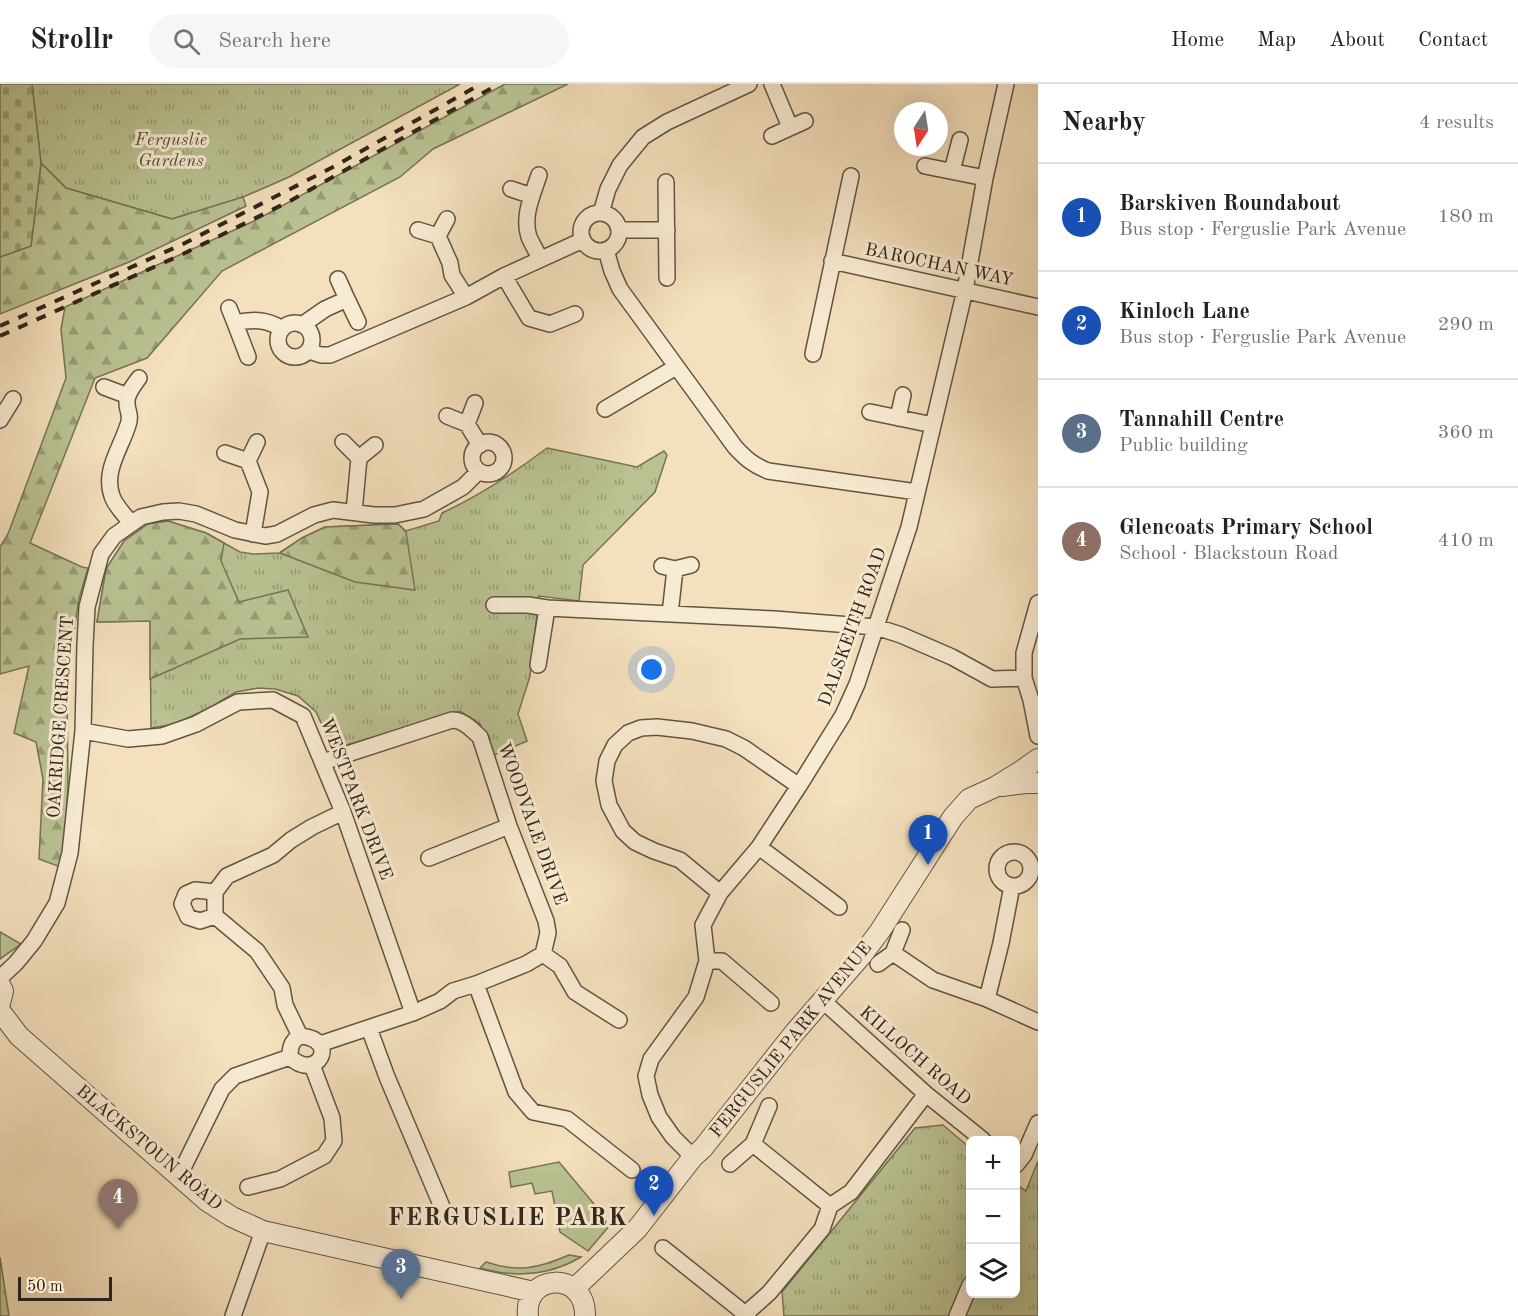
<!DOCTYPE html>
<meta charset="utf-8">
<style>
:root{--surface:#fff;--page:#f6f6f6;--text:#202124;--muted:#757577;--line:#e0e0e0;--accent:#d93025}
body{margin:0;font-family:"Old Standard TT",serif;background:var(--page);color:var(--text)}
.controls{position:absolute;right:18px;bottom:18px;display:grid;overflow:hidden;border-radius:9px;box-shadow:0 6px 24px #0002}
.controls button{width:54px;height:54px;display:grid;place-items:center;padding:0;border:0;border-bottom:2px solid var(--line);background:var(--surface);color:var(--text);font:30px sans-serif}
.compass{position:absolute;left:894px;top:18px;width:54px;height:54px;border-radius:50%;background:var(--surface);box-shadow:0 6px 24px #0002;rotate:192deg}
.scale{position:absolute;left:18px;bottom:15px;width:94px;box-sizing:border-box;padding-left:6px;border:3px solid #30251b;border-top:0;font-size:16px;line-height:21px;white-space:nowrap;color:#30251b;-webkit-text-stroke:4px #f8ebd3;paint-order:stroke}
.you{position:absolute;left:652px;top:586px;width:21px;height:21px;margin:-15px;border:4px solid #fff;border-radius:50%;background:#1a73e8;box-shadow:0 0 0 9px #1a73e833}
.badge{display:grid;place-items:center;width:39px;height:39px;border-radius:50%;background:var(--accent);color:#fff;font-size:20px;font-weight:700}
.pin{position:absolute;translate:-50% -50px;filter:drop-shadow(0 2px 3px #0008)}
.pin::after{content:'';position:absolute;top:32px;width:21px;height:18px;background:inherit;clip-path:polygon(0 0,100% 0,50% 100%)}
.list{margin:0;padding:0;list-style:none}
h2{display:flex;justify-content:space-between;align-items:center;height:78px;margin:0;padding:0 24px;font-size:26px}
h2 small{font-size:20px;font-weight:400;color:var(--muted)}
.list li{display:grid;grid-template-columns:39px 1fr auto;gap:18px;align-items:center;box-sizing:border-box;height:108px;padding:0 24px;border-top:2px solid var(--line)}
.list b{display:block;font-size:22px;white-space:nowrap}
.list p{margin:0;font-size:20px;white-space:nowrap;color:var(--muted)}
.list em{font-size:20px;font-style:normal;color:var(--muted)}
.icon{flex:none;width:33px;height:33px;fill:none;stroke:currentColor;stroke-width:2;stroke-linecap:round;stroke-linejoin:round}
.map{position:relative;flex:none;width:1038px;height:1232px;overflow:hidden}
header{display:flex;align-items:center;gap:36px;box-sizing:border-box;height:84px;padding:0 30px;background:var(--surface);border-bottom:2px solid var(--line)}
header strong{font-size:28px}
nav{display:flex;gap:33px;margin-inline-start:auto;font-size:21px}
.search{width:420px;height:54px;background:var(--page);display:flex;align-items:center;gap:15px;box-sizing:border-box;padding:0 21px;border-radius:33px;color:var(--muted);font-size:22px}
main{display:flex}
aside{flex:1;background:var(--surface)}
.map>svg:first-child{display:block}
.grass{fill:url(#grass-tufts);stroke:#757456;stroke-width:1.5}
.forest{fill:url(#forest-firs);stroke:#757456;stroke-width:1.5}
.cemetery{fill:url(#cemetery-stones);stroke:#757456;stroke-width:1.5}
.garden{fill:#bac292;stroke:#757456;stroke-width:1.5}
.lines{fill:none;stroke-linecap:round;stroke-linejoin:round}
.minor-casing{stroke:#615443;stroke-width:18}
.tertiary-casing{stroke:#615443;stroke-width:22}
.minor{stroke:#f8ebd3;stroke-width:15}
.tertiary{stroke:#f8ebd3;stroke-width:20}
.rail{stroke:#30251b;stroke-width:4;stroke-dasharray:10 10;stroke-linecap:butt}
.labels{text-anchor:middle;dominant-baseline:central;stroke-width:6;stroke-linejoin:round;paint-order:stroke}
.park-label{font-size:18px;font-style:italic;fill:#524c39;stroke:#f8ebd3}
.street-label{font-size:18px;fill:#30251b;stroke:#f8ebd3}
.district-label{font-size:24px;font-weight:bold;letter-spacing:1.5px;fill:#30251b;stroke:#f8ebd3}
</style>
<header>
<strong>Strollr</strong>
<div class="search"><svg class="icon" aria-label="search" viewBox="0 0 24 24"><circle cx="10" cy="10" r="6"/><path d="M15 15l6 6"/></svg>Search here</div>
<nav><a>Home</a><a>Map</a><a>About</a><a>Contact</a></nav>
</header>
<main>
<div class="map">
<svg width="1038" height="1232" viewBox="0 0 1038 1232">
<defs>
<pattern id="grass-tufts" width="24" height="20" patternUnits="userSpaceOnUse" patternTransform="scale(1.5)"><rect width="24" height="20" fill="#bac292"/><path d="M3 7l-1-3M5 7V3M7 7l1-3M15 17l-1-3M17 17v-4M19 17l1-3" fill="none" stroke="#989d76"/></pattern>
<pattern id="forest-firs" width="22" height="20" patternUnits="userSpaceOnUse" patternTransform="scale(1.5)"><rect width="22" height="20" fill="#bac292"/><path d="M5 1l3.5 6h-7zM16 11l3.5 6h-7z" fill="#989d76"/></pattern>
<pattern id="cemetery-stones" width="16" height="16" patternUnits="userSpaceOnUse" patternTransform="scale(1.5)"><rect width="16" height="16" fill="#bac292"/><path d="M2 7V4a2 2 0 0 1 4 0v3zM10 15v-3a2 2 0 0 1 4 0v3z" fill="#989d76"/></pattern>
</defs>
<rect width="100%" height="100%" fill="#f4e0bc"/>
<filter id="stains"><feTurbulence type="fractalNoise" baseFrequency=".00333" numOctaves="4"/><feColorMatrix values="0 0 0 0 .2 0 0 0 0 .09 0 0 0 0 .02 0 0 0 .5 -.17"/></filter>
<radialGradient id="worn" r=".72"><stop offset=".6" stop-color="#630" stop-opacity="0"/><stop offset="1" stop-color="#630" stop-opacity=".3"/></radialGradient>
<path class="grass" d="M32,0H460L289,93L241,114L172,135L66,104L41,79Z
M547,364L637,383L664,367L667,371L655,408L583,481L579,517L539,512L530,592L518,630L527,657L494,671L480,640L460,627L333,665L316,628L298,612L275,605L258,604L236,608L211,623L175,640L151,644L150,537L97,538L106,485L124,457L148,440L168,437L206,449L240,468L253,470L279,469L302,454L325,443L398,440L406,447L439,437L442,429C481,411 514,389 547,364Z
M943,1041L970,1064V1210H1016V1100L1026,1107L1038,1077V1232H784L782,1208L915,1044Z
M569,1171L581,1173C549,1192 515,1194 480,1184L486,1178C518,1189 539,1184 569,1171Z
M0,1173L9,1232H0Z"/>
<path class="forest" d="M505,0H568L433,65L400,93L222,187L147,274L95,294L30,459L82,483L88,484L79,515L67,593L68,702L63,784L39,775L43,695L36,658L14,649L29,582L0,590V463L8,450L66,294L61,245L65,223L254,137Z
M41,79L66,104L172,135L243,113L246,122L129,178L0,230V173L31,162Z
M168,437L206,449L224,459L221,477L239,518L288,506L308,553L240,555L150,595V537L97,538L106,485L124,457L148,440Z
M398,440L406,448L415,506L355,498L280,469L302,454L325,443Z
M0,848L21,860L0,875Z"/>
<path class="cemetery" d="M0,0H32L41,79L31,162L0,173Z"/>
<path class="garden" d="M559,1078L604,1132L602,1135L610,1141L588,1167L560,1148L552,1107L535,1110L532,1099L511,1103L509,1088Z"/>
<g class="lines">
<defs>
<path id="minor" d="M772,0L790,43
M772,52L805,37
M925,82L985,94
M952,87L960,56
M539,91C533,110 522,132 529,153C532,160 537,168 540,175
M666,98L667,194
M511,105L532,112
M601,129L608,105L620,81L643,53L667,38L749,0
M581 148a19 19 0 1 1 38 0a19 19 0 1 1-38 0Z
M418,146L438,152L450,179L452,191L466,213
M619,146H667
M438,152L447,135
M606,166L612,187L620,205L735,363C745,374 753,381 768,387L917,408
M832,177L1038,223
M504,192L529,234L550,240L575,230
M338,195L347,215
M229,224L235,239
M278 256a17 17 0 1 1 34 0a17 17 0 1 1-34 0Z
M302,241L325,225L347,215L358,238
M309,267L321,271H330L466,213L504,192L583,156
M813,270L851,92
M248,273L235,239C252,235 267,235 282,245
M104,303L128,312
M475,319L467,340L480,361
M605,325L676,283
M870,328L933,341
M447,332L467,340
M898,334L903,311
M0,336L13,315
M343,358L359,374L354,428
M472 374a16 16 0 1 1 32 0a16 16 0 1 1-32 0Z
M225,369L248,377
M359,374L375,361
M131,439C125,431 115,422 112,412C103,387 121,364 128,341C132,331 127,328 127,319C126,310 134,301 139,294
M253,450L260,408L248,377L257,358
M662,482L675,485L691,481
M1038,519L1024,569V594L1031,616L1038,652
M494,521H528L547,524L774,535L876,543L901,551L952,573L992,595L1024,594
M670,530L675,485
M538,581L547,524
M83,647L128,655L162,652L196,640L238,618L273,616L303,632L343,728L413,929
M323,678L452,636C464,636 472,646 480,653L509,742L546,837L548,849L543,870L560,882L575,908L619,936
M759,763L839,823
M997 785a17 17 0 1 1 34 0a17 17 0 1 1-34 0Z
M429,774L509,742
M215,808L195,806L186,810L182,820L188,833L200,837L215,832
M720,809L680,776L654,767L635,758L623,747L609,721L604,697L607,677L615,661L628,649L641,644L657,643L692,647L726,655L744,664L799,702
M893,869L902,846
M707,877H722L771,919
M878,880L893,869L933,896L987,915L1038,938
M0,894L16,879L34,857L57,819L70,769L83,647L85,561L87,523L101,470L114,452L141,433L163,428L179,427L196,430L235,446L265,452L277,450L314,431L333,426L374,431H395L424,425L463,403L479,387
M476,900L516,1008L533,1028L567,1035L632,1086
M987,915L1001,859L1012,802
M822,916L926,1010L983,1056
M369,944L387,993L445,1130
M300,952L285,921L282,904L257,867L215,832V808L227,792L273,771L291,756L312,743L343,728
M300,952C341,955 317,999 290,973C290,964 291,957 300,952Z
M320,960L413,929L440,917L453,907L476,900L526,880L543,870
M753,1060L830,1122
M693,1073L673,1053L659,1033L650,1011L646,992L651,975L696,913L707,877L703,841L720,809L759,763L799,702L843,631L857,600L909,443L965,206L985,94L1006,0
M730,1080L753,1060L769,1022
M1016,1081L1024,1071L1038,1039
M179,1092L222,1005L235,992L290,973
M248,1103L280,1095L324,1072L334,1057L332,1034L312,981
M663,1164L748,1232
M233,1232L263,1147
M743,1232L769,1209L822,1145L830,1122L851,1108L926,1010
M957,1232L970,1201"/>
<path id="tertiary" d="M1002,702L1026,699H1038
M0,901L3,907L0,919
M0,927L19,952L207,1117L232,1133L263,1147L534,1208
M575,1204L637,1145L693,1073L703,1064L795,948L862,871L880,847L953,733L969,715L995,703L1021,687L1038,675
M528,1232C523,1189 586,1186 585,1232"/>
</defs>
<use href="#minor" class="minor-casing"/>
<use href="#tertiary" class="tertiary-casing"/>
<use href="#minor" class="minor"/>
<use href="#tertiary" class="tertiary"/>
<path class="rail" d="M0,242L183,160L333,83L481,0
M0,252L183,170L290,117L499,0"/>
</g>
<g class="labels">
<g class="park-label">
<text x="171" y="56">Ferguslie<tspan x="171" dy="21">Gardens</tspan></text>
</g>
<g class="street-label">
<text transform="translate(939 181) rotate(12)">BAROCHAN WAY</text>
<text transform="translate(853 543) rotate(-70)">DALSKEITH ROAD</text>
<text transform="translate(61 633) rotate(-86)">OAKRIDGE CRESCENT</text>
<text transform="translate(356 715) rotate(69)">WESTPARK DRIVE</text>
<text transform="translate(532 740) rotate(70)">WOODVALE DRIVE</text>
<text transform="translate(791 956) rotate(-51)">FERGUSLIE PARK AVENUE</text>
<text transform="translate(915 972) rotate(41)">KILLOCH ROAD</text>
<text transform="translate(149 1064) rotate(40)">BLACKSTOUN ROAD</text>
</g>
<g class="district-label">
<text x="508" y="1135">FERGUSLIE PARK</text>
</g>
</g>
<rect width="100%" height="100%" filter="url(#stains)"/>
<rect width="100%" height="100%" fill="url(#worn)"/>
</svg>
<div class="controls">
<button>+</button>
<button>−</button>
<button><svg class="icon" aria-label="layers" viewBox="0 0 24 24"><path d="M12 4l9 5-9 5-9-5zM3 14l9 5 9-5"/></svg></button>
</div>
<svg class="compass" viewBox="-18 -18 36 36"><path d="M0-13l5 13h-10z" fill="#e53935"/><path d="M0 13l5-13h-10z" fill="#757577"/></svg>
<div class="scale">50 m</div>
<div class="you"></div>
<div class="pin badge" style="left:928px;top:781px;background:#1a4fb4">1</div>
<div class="pin badge" style="left:654px;top:1132px;background:#1a4fb4">2</div>
<div class="pin badge" style="left:401px;top:1215px;background:#5c6f8a">3</div>
<div class="pin badge" style="left:118px;top:1145px;background:#8d6e63">4</div>
</div>
<aside>
<h2>Nearby<small>4 results</small></h2>
<ul class="list">
<li><span class="badge" style="background:#1a4fb4">1</span><div><b>Barskiven Roundabout</b><p>Bus stop · Ferguslie Park Avenue</p></div><em>180 m</em></li>
<li><span class="badge" style="background:#1a4fb4">2</span><div><b>Kinloch Lane</b><p>Bus stop · Ferguslie Park Avenue</p></div><em>290 m</em></li>
<li><span class="badge" style="background:#5c6f8a">3</span><div><b>Tannahill Centre</b><p>Public building</p></div><em>360 m</em></li>
<li><span class="badge" style="background:#8d6e63">4</span><div><b>Glencoats Primary School</b><p>School · Blackstoun Road</p></div><em>410 m</em></li>
</ul>
</aside>
</main>
